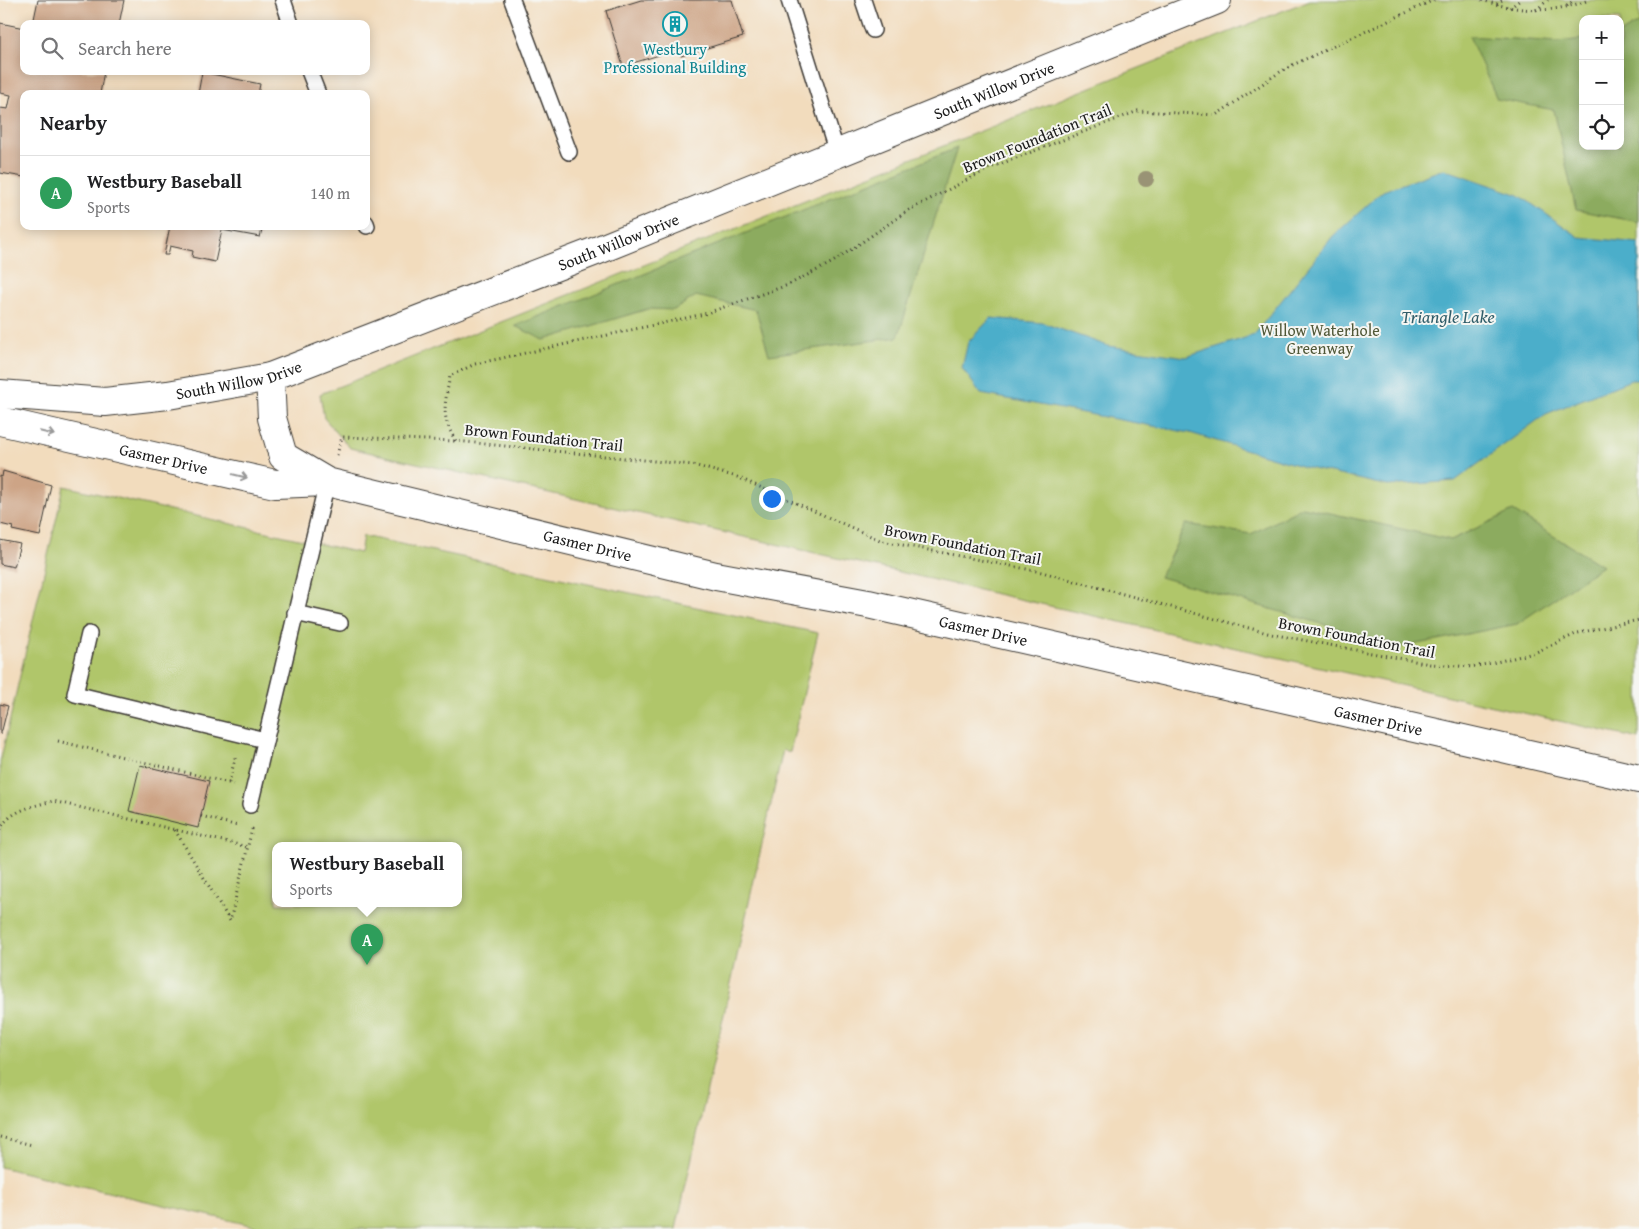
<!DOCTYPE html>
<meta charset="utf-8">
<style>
:root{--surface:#fff;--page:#f6f6f6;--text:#202124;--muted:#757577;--line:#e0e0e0;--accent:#d1495b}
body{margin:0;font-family:"Gentium Book Plus",serif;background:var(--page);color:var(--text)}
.controls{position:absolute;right:15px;top:15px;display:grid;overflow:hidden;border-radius:10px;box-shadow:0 2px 12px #0003}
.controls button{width:45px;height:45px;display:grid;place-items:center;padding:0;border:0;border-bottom:1px solid var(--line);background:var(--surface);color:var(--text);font:25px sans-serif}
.you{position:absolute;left:771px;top:498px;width:18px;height:18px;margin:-12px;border:4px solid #fff;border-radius:50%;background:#1a73e8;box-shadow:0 0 0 8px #1a73e833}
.badge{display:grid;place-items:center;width:32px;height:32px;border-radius:50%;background:var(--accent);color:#fff;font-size:16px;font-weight:700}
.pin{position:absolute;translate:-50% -41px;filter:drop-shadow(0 1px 2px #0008)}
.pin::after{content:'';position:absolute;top:26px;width:18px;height:15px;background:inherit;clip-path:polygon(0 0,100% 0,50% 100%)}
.popup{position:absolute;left:272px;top:842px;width:190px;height:65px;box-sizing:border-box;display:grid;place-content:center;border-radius:10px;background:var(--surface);filter:drop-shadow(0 1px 4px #0005);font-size:16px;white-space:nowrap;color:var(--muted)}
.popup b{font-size:19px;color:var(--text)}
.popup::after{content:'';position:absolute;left:50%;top:100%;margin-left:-10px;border:10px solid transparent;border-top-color:var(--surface)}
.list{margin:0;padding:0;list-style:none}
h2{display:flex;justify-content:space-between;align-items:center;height:65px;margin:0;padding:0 20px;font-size:21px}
h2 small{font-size:16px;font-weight:400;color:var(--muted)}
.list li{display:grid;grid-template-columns:32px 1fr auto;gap:15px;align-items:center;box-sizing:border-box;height:75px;padding:0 20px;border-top:1px solid var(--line)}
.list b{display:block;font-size:19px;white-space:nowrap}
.list p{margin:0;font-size:16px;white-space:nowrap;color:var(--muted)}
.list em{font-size:16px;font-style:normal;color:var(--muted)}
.icon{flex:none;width:28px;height:28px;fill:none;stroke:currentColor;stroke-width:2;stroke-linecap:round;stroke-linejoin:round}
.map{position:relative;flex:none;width:1639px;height:1229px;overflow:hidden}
.search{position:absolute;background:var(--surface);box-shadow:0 2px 12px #0003;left:20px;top:20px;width:350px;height:55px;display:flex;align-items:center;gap:12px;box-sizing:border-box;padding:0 18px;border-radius:10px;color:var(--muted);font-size:19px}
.panel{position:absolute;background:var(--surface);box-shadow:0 2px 12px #0003;left:20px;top:90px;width:350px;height:140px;border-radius:10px}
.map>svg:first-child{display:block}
.green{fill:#b0c66b;stroke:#667144;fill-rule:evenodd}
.forest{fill:#8cab5f;stroke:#54643e}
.water{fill:#4baeca;stroke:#346573}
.building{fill:#cda486}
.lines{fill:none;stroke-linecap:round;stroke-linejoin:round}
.service-casing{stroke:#3c3934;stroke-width:18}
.tertiary-casing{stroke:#3c3934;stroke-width:30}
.path{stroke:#3c3934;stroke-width:3;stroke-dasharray:1 4;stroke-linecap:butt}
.service{stroke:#fff;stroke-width:15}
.tertiary{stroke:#fff;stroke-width:28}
.tree{fill:#999374}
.oneway{stroke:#999}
.labels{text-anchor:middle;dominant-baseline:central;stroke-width:4;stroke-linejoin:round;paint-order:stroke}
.culture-label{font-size:16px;fill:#0d838f;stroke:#f6f6f2}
.street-label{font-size:16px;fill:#1c1c1c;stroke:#f6f6f2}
.park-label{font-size:16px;fill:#505838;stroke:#f6f6f2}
.water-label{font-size:18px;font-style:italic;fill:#315e6a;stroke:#f6f6f2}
</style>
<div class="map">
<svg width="1639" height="1229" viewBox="0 0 1639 1229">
<rect width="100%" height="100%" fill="#f6f6f2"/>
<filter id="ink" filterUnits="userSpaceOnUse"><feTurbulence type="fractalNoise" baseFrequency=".02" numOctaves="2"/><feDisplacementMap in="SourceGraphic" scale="10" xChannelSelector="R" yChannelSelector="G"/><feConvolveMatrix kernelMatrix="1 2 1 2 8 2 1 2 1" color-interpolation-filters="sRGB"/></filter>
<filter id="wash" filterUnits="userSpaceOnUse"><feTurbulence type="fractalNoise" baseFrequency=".0096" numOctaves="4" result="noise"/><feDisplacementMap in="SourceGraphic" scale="20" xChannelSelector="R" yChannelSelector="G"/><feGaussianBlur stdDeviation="1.12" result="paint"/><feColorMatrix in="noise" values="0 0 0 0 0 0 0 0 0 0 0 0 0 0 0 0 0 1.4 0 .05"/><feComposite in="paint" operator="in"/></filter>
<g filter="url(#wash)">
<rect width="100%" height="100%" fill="#f2dcbd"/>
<path class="green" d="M1310,0H1639V739L350,448L324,418L320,394ZM1583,19H1620V146H1583Z
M64,486L360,553L363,536L818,633L790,752L783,750L676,1229H267L0,1167V762ZM276,846H458V904H276Z"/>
<path class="forest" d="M1639,22V222L1576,210L1554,110L1497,99L1469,36L1558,42L1583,39V146H1620V34Z
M957,148L898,337L769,355L756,310L696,296L674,310L648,309L544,340L515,326Z
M1303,507L1451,540L1513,511L1602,566L1517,624L1402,647L1160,577L1186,524L1251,534Z"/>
<path class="water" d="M1444,169L1519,195L1579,237L1639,243V380H1631L1546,414L1455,481L1388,486L1304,467L1190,433L981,394L962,368L968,342L991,318L1043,323L1108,346L1186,357L1254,335L1333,236L1383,191Z"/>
<g id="blocks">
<path class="building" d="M38,0H124L119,24H33Z
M641,0H732L743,37L681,56L679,49L623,66L606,11Z
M0,23L24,28V71H104L100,94H24V177L0,173V108L8,109L11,95L0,93Z
M202,72L260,84L258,94H198Z
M170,226H263L260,237L222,230L215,262L192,257L193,251L170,246L168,255H164Z
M3,471L51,485L40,536L12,530L13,527L0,524V476L2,477Z
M0,540L20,544L14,567L0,564Z
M0,704L8,706L1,734H0Z
M140,765L209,781L198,828L129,811Z"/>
</g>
</g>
<g filter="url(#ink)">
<use href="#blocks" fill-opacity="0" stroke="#3c3934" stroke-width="1"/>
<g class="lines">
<defs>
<path id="service" d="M283,0L291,24
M512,0L569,152
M789,0L837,153
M863,0L873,30
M309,71L318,94
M366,223L367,226
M295,613L340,623
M89,634L75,694L265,740
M250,805L327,482"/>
<g id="tertiary">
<path id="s1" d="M270,377L272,418L283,456L327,482L716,576L868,604L1639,779"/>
<path id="s2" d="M0,394L105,402L168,395L270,377L596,251L1217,0"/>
<path id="s3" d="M0,421L275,484L327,482"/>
</g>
</defs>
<use href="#service" class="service-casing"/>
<use href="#tertiary" class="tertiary-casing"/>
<path class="path" d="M1434,0L1286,68L1216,115L1138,111L990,168L909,210L833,262L788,285L704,314L475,364L450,376C445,403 440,417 456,441L693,465L737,477L882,541L1042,572L1271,634L1430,664L1472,667L1492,663L1534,653L1578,633L1639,620
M1482,0C1518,12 1553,14 1589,0
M1497,4L1502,0
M1567,6L1574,0
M1510,8L1520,0
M1536,10L1548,0
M337,455L342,437L456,441
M58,741L233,784
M229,783L236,754
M201,816L238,826
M0,830C9,810 34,806 53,801L248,847
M175,830L230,921L252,829L249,828
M0,1137L32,1145"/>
<use href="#service" class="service"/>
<use href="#tertiary" class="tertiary"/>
</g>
<circle class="tree" cx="1146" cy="179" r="8"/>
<defs><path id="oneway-shaft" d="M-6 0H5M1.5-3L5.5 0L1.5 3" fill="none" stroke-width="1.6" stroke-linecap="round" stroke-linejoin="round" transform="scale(1.25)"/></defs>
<g class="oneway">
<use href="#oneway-shaft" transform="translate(47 433) rotate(13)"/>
<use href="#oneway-shaft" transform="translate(240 476) rotate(13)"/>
</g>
</g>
<defs>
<symbol id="building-ring" viewBox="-11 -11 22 22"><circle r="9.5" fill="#f6f6f2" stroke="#0f9aa8" stroke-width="1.5"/><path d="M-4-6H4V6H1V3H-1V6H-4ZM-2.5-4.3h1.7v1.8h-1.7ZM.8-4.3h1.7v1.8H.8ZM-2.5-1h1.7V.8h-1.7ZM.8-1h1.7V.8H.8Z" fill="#0f9aa8"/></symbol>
</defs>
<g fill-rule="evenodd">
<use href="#building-ring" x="661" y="10" width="28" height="28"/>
</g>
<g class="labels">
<g class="culture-label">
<text x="675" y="49">Westbury<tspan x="675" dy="18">Professional Building</tspan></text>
</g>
<g class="street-label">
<text stroke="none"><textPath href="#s2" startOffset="1051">South Willow Drive</textPath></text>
<text transform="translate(1037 138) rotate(-22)">Brown Foundation Trail</text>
<text stroke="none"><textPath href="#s2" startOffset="646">South Willow Drive</textPath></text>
<text stroke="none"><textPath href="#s2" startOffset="241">South Willow Drive</textPath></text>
<text transform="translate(544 437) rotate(6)">Brown Foundation Trail</text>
<text stroke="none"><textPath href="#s3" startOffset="168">Gasmer Drive</textPath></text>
<text transform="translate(963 544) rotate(11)">Brown Foundation Trail</text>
<text stroke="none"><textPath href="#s1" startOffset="400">Gasmer Drive</textPath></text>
<text stroke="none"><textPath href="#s1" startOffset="805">Gasmer Drive</textPath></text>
<text transform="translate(1357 637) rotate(11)">Brown Foundation Trail</text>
<text stroke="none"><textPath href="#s1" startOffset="1210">Gasmer Drive</textPath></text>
</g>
<g class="park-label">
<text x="1320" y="330">Willow Waterhole<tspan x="1320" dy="18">Greenway</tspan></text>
</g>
<g class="water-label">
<text x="1448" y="316">Triangle Lake</text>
</g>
</g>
</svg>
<div class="controls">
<button>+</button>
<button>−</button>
<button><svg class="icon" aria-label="locate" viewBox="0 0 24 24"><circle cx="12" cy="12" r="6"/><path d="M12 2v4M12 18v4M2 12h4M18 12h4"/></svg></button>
</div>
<div class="you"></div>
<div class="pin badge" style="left:367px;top:965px;background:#2e9e5b">A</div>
<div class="popup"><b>Westbury Baseball</b>Sports</div>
<div class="search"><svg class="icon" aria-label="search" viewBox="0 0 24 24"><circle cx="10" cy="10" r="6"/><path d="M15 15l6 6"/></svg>Search here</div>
<section class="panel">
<h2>Nearby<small></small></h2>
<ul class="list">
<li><span class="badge" style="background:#2e9e5b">A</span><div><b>Westbury Baseball</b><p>Sports</p></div><em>140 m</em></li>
</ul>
</section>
</div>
